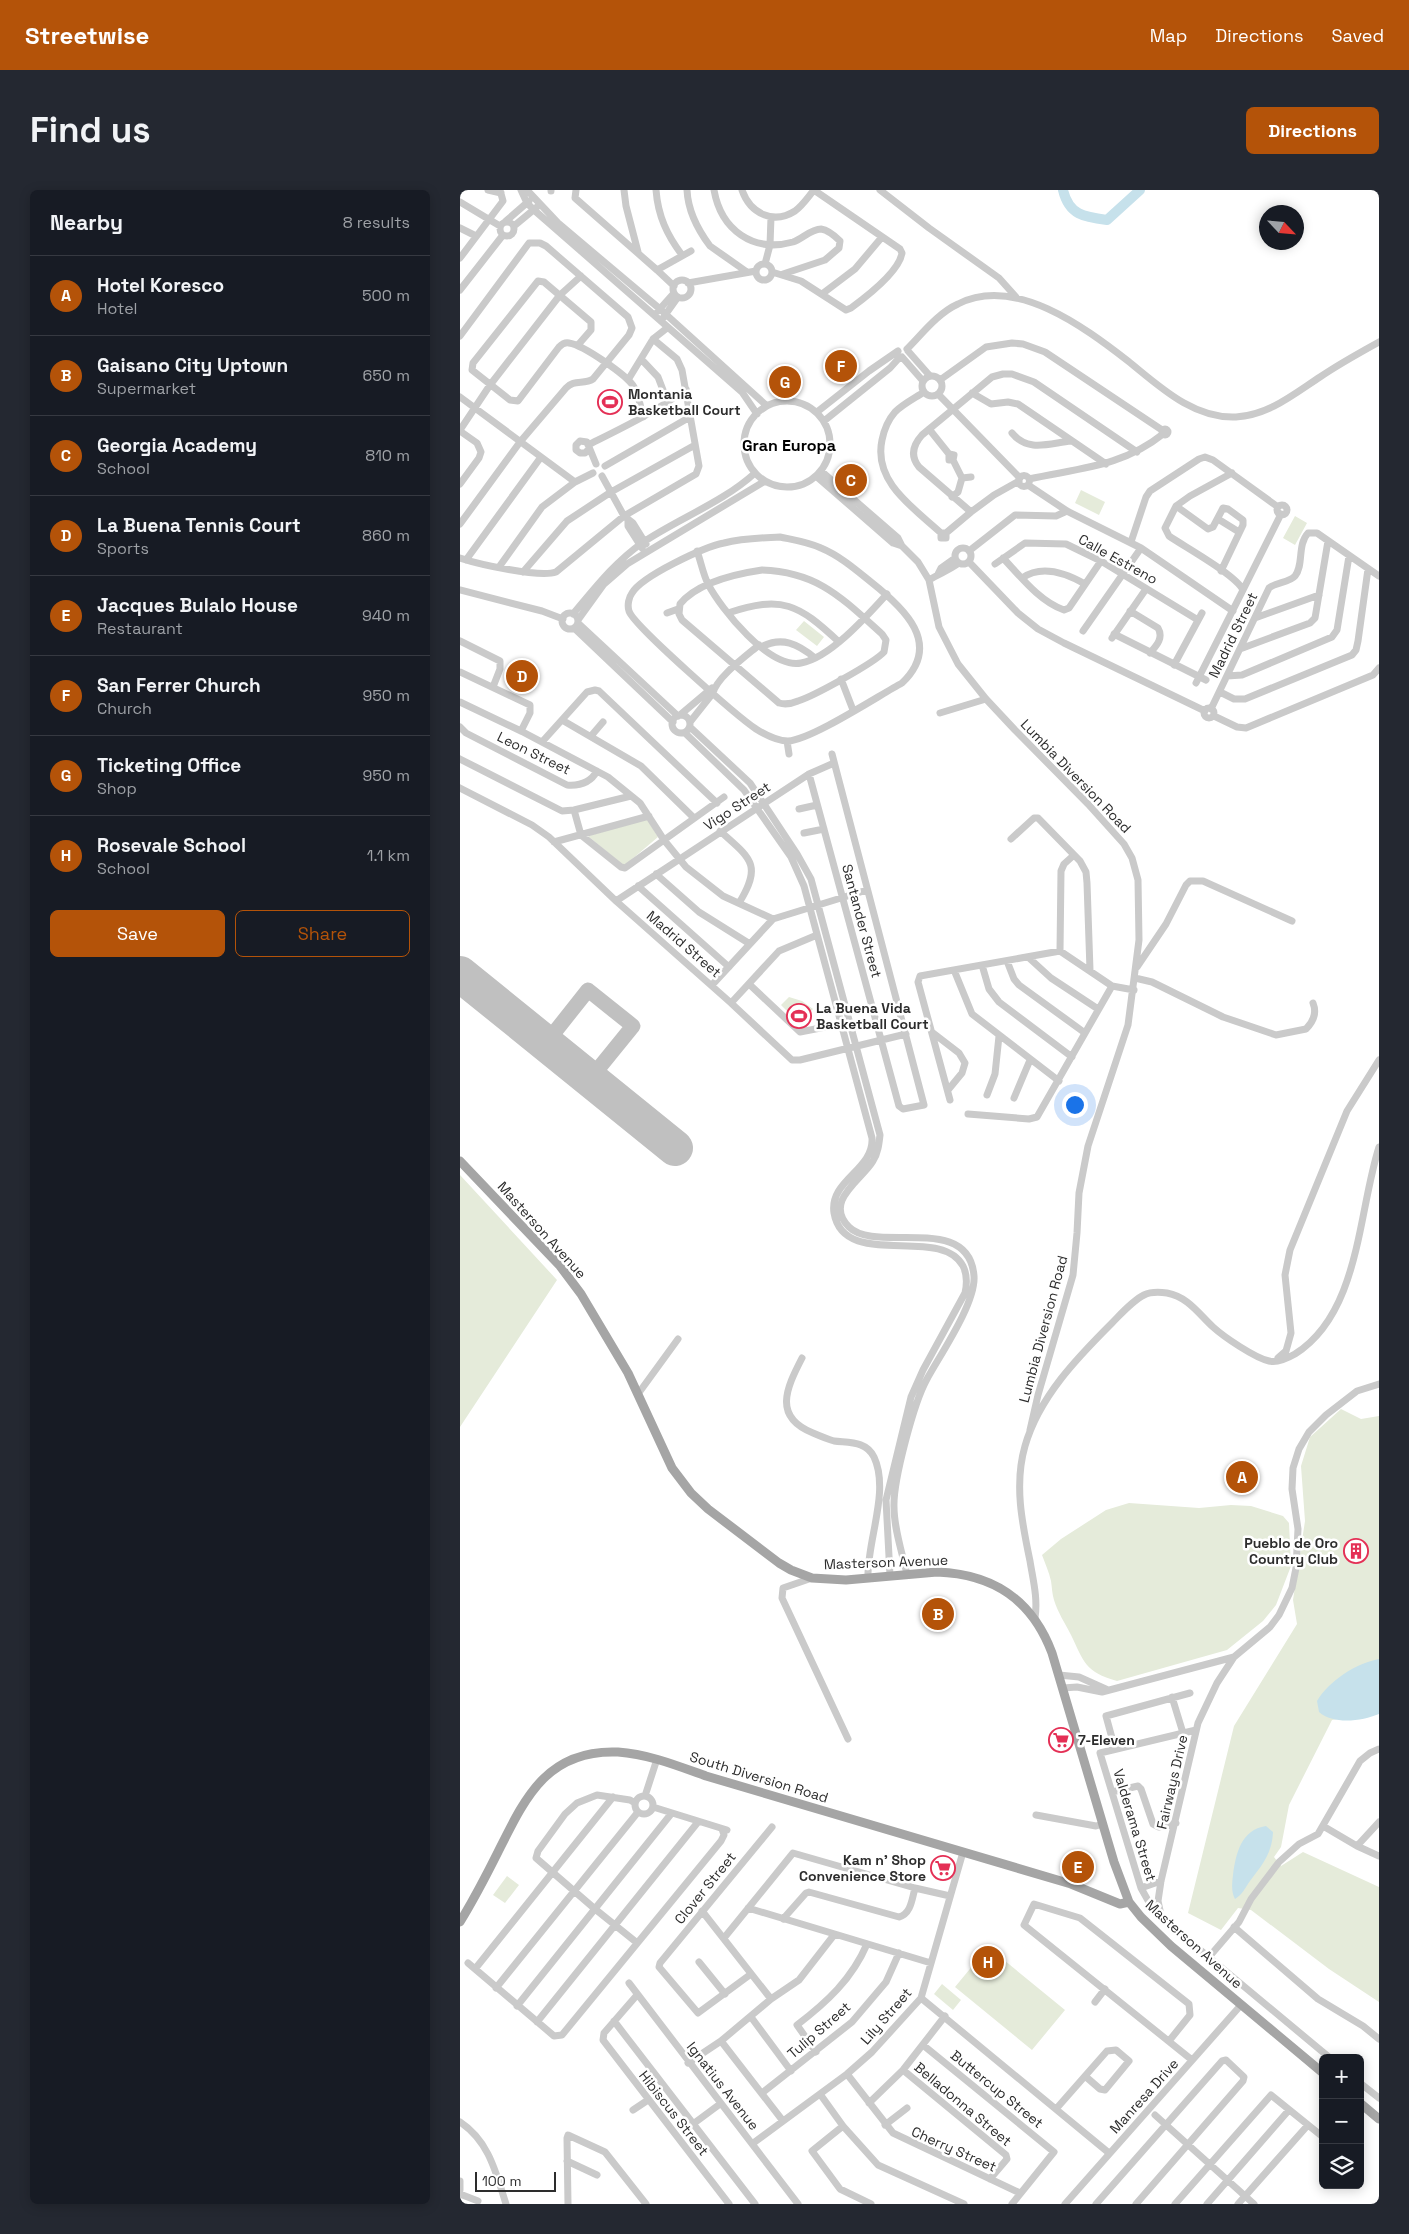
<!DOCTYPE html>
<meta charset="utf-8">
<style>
:root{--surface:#171b24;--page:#242831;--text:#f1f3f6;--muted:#9ea1a6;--line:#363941;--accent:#b45309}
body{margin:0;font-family:"Space Grotesk",sans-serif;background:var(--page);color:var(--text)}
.controls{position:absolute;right:15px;bottom:15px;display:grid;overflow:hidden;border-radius:8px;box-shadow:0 2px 12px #0003}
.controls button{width:45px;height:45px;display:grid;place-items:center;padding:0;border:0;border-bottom:1px solid var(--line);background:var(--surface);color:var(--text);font:25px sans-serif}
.compass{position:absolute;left:799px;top:15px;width:45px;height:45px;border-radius:50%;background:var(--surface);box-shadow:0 2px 12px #0003;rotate:116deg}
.scale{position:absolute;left:15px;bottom:12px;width:81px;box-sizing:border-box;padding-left:5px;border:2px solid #2d2d2d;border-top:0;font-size:14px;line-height:18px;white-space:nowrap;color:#2d2d2d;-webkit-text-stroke:4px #fff;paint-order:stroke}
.you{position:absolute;left:614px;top:914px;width:18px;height:18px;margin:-12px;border:4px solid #fff;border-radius:50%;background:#1a73e8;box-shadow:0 0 0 8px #1a73e833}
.badge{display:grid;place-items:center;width:32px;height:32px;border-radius:50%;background:var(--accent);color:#fff;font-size:16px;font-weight:700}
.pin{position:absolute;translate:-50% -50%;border:2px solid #fff;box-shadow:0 1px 5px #0006}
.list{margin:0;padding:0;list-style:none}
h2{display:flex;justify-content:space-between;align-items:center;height:65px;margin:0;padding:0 20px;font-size:21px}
h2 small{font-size:16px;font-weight:400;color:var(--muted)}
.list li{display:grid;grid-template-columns:32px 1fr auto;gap:15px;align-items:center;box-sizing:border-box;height:80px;padding:0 20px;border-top:1px solid var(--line)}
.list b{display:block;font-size:19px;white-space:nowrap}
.list p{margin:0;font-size:16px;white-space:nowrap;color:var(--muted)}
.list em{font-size:16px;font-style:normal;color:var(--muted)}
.actions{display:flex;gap:10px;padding:15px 20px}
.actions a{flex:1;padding:11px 0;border:1px solid var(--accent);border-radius:8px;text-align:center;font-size:18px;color:var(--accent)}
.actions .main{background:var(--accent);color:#fff}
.icon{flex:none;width:28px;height:28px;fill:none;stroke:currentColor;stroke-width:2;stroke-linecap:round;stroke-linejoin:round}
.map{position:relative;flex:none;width:919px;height:2014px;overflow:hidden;border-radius:8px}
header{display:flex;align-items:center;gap:30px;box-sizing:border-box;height:70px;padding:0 25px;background:var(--accent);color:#fff}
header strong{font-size:24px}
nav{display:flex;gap:28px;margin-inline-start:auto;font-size:18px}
.intro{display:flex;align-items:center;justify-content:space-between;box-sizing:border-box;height:120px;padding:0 30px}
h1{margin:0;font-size:35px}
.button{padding:12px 22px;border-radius:8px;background:var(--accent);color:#fff;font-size:18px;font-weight:700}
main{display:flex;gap:30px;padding:0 30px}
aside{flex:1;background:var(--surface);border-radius:8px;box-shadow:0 2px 12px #0003}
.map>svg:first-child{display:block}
.green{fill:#e5ebda}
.water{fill:#c6e1eb}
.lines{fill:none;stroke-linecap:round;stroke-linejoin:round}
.river{stroke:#c6e1eb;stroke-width:10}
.taxiway{stroke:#c0c0c0;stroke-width:15}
.runway{stroke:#c0c0c0;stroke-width:36}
.minor{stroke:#cacaca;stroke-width:7}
.major{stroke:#a5a5a5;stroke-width:9}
.labels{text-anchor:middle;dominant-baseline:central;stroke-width:5;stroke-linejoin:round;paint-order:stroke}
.poi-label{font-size:14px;font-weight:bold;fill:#2d2d2d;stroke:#fff;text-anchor:start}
.street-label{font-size:14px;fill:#2d2d2d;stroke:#fff}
.quarter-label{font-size:16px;font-weight:bold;fill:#000;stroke:#fff}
</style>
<header>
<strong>Streetwise</strong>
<nav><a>Map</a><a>Directions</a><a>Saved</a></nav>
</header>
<div class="intro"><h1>Find us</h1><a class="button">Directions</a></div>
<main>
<aside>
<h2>Nearby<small>8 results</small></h2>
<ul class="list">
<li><span class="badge">A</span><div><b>Hotel Koresco</b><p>Hotel</p></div><em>500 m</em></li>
<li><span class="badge">B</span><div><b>Gaisano City Uptown</b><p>Supermarket</p></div><em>650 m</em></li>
<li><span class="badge">C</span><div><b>Georgia Academy</b><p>School</p></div><em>810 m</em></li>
<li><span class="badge">D</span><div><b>La Buena Tennis Court</b><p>Sports</p></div><em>860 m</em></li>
<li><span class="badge">E</span><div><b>Jacques Bulalo House</b><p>Restaurant</p></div><em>940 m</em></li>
<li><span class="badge">F</span><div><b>San Ferrer Church</b><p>Church</p></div><em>950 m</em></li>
<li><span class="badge">G</span><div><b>Ticketing Office</b><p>Shop</p></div><em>950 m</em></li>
<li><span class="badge">H</span><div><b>Rosevale School</b><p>School</p></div><em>1.1 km</em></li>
</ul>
<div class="actions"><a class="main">Save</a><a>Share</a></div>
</aside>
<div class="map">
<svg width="919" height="2014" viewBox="0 0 919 2014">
<rect width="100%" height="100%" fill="#fff"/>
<path class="green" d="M144,203H155L156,220H144Z
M621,300L645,312L639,325L615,313Z
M835,326L847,333L835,355L823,348Z
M344,431L364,447L357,456L336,440Z
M54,474L77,486L70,499L46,487Z
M187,629L198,647L164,676L128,646Z
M329,807L342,811L353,819L339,833L321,815Z
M0,985L97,1090L0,1237Z
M881,1219L901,1229L919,1226V1522L872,1530L829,1615L821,1657L814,1667L821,1676L843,1662L919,1697V1812L869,1779L791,1720L778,1718L761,1740L728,1723L774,1536L837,1434L833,1410L845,1331L841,1276L850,1247Z
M669,1313L739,1318L771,1315L791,1316L823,1326L829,1333L831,1376L816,1415L803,1431L767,1460L657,1491C625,1482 624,1472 611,1445C605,1433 598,1423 594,1410C592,1404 592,1397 591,1391C589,1382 585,1373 582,1365L601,1349L646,1320Z
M47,1686L59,1695L45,1713L33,1705Z
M528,1757L605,1820L572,1860L495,1797Z
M482,1794L501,1810L493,1820L474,1804Z"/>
<path class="water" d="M919,1469V1524C902,1531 874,1535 859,1522L857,1511C869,1491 896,1473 919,1469Z
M806,1636L813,1642C812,1664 802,1675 790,1691C785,1698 782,1705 775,1709C771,1702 772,1693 773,1685C776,1663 781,1640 806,1636Z"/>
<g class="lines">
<path class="river" d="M603,0C609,25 624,27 647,30L680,0"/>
<path class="taxiway" d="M86,853L128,800L173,836L130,889"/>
<path class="runway" d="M0,784L215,958"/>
<path class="minor" d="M28,0L41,3
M61,0L67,13L74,20L282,202L297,224
M67,0L98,33L200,119L307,216
M91,0V1
M116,0L115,8L197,80
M164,0L166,16L178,62
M196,0C198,26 207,45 222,65
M227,0C228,21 238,40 250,56L287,82
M254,0C261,40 293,63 333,52C342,49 351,39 361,39C368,40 375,46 380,51L379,58L365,70L323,84
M282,0C290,23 313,35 335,21C343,15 348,7 354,0L440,59L442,63C439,82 406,107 391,118L386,120L341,91L312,82
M420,0L469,38L539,88L556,107
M0,12L40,36
M46,31L69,11
M40 39a7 7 0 1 1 14 0a7 7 0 1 1-14 0Z
M54,36L77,17
M0,38L16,46
M0,68L43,11L40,0
M305,74L310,55L311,27
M296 82a8 8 0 1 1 16 0a8 8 0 1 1-16 0Z
M213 99a9 9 0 1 1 18 0a9 9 0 1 1-18 0Z
M228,93L296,81
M214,96L197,80L231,61
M0,100L43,45
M362,104L395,79L422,47
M198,121L214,103
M203,128L218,107
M0,146L69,53H80L86,56L168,127L172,138L169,145L133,189C124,195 114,189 106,198L60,252L0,334
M118,155L131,140V132L84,92L78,91L13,173L12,180L50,210L58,211L99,157C102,154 105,152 109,153C123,155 167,185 174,197C179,206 181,218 183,227
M447,159C462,144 478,123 498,114C555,85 624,137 668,171C699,196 733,229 776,227C809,225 834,204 860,187C879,174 899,163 919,152
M448,161L470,186
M442,167L463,191
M182,170L198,187L208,213
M462 196a10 10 0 1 1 20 0a10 10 0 1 1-20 0Z
M168,190L193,149L207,138
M480,190L526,157L552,153L563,154L585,162L702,240
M464,202C455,208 443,214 435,222C428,230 424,240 422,250C413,292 454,318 481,343
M512,203L531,214L548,212L558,214L646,274
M478,204L560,288
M0,207L115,292
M284 254a43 43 0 1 1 86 0a43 43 0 1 1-86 0Z
M357,222L409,181L438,161
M364,231L430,178L440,167
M469,239L489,264V270H493L494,265L489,264
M702 242a3 3 0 1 1 6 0a3 3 0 1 1-6 0Z
M0,240L30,195L100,105L121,86
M0,241L17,253L21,262L19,268L0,294
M552,243C568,263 590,253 611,251
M128,255C162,238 196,222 226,199
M128,260L125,263H120L116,260V255L120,251L127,252L136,274
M145,276L230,227
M361,281L438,348L442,356L458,372L469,390L479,437L498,474L526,509L555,540L628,614L664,654L672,668L678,690L679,750L668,835L628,956L619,1003L617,1043L613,1085L578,1205L570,1240
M558.5 291a5.5 5.5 0 1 1 11 0a5.5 5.5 0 1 1-11 0Z
M142,286L164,326L173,333L186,354
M356,286L433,353L442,356
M502,288L511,287
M569,289C619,278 662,277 703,244
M568,295L607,321L681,358L773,421
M492,307L498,302L502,288L493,270
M817 320a5 5 0 1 1 10 0a5 5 0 1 1-10 0Z
M716,316L748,339L753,337L763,318L768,319L783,330V335L761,381
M511,322L534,305L559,291
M758,329L779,342
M168,330V336L182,358
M486,343V348H481V343H486L511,322L459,277C450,266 453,255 462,245L532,187L543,184H552L574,192L677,262
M320,347C334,350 348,352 361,358C380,366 395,379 411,392C444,418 483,454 442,493C418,506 351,550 328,551C318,551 304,544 296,539C278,527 173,435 169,421C167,415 169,407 172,403C182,386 244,357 264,353C283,348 301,348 320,347Z
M671,352L686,307L690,301L739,269L745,267L753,270L818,317
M495 366a8 8 0 1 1 16 0a8 8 0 1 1-16 0Z
M237,361C241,372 243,384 248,394C261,419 309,479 341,473C370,468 407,426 427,404
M509,361L555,325L596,326L607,321
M0,368C18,374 80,388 96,382L164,326L236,284L239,276L222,180L217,169L193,149
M543,368C560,386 580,412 604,420L609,418L641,371
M6,370L81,267
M509,372L558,423L578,439L604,453L745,521
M535,374L565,353L606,354L641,371L738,430
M39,377L82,317L115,292L133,283
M302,380C358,382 382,408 422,444L426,450L424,462C414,473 354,506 338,511C331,514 326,515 319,513L222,430L219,424L220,414C238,392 275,384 302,380Z
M63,382L107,331L151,302L235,255
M478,384L481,378L495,368
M562,388C582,374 606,383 625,394
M469,390C480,383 488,381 499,373
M0,400L82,421L103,429
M783,400L821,324
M670,421L698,438C704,448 696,456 690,463
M207,423L218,419
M268,423C323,405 338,414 379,452
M102 431a8 8 0 1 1 16 0a8 8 0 1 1-16 0Z
M113,424C135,398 154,373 182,353C219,328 262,313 295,283
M795,428L859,405
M118,430L144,394L167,374L305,291
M118,433L218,526
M114,438L213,532
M623,441L681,358
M654,444L746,490
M652,448L686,399
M0,451L40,471V479L33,497
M301,457C322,446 338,454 355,468
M780,459L850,433L855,428L868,351
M714,475L742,423
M0,482L70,515V523L61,541
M767,486L782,485L872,447L877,440L889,366
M381,489L393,520
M736,493L783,400C776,385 725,357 709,346L705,338L716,316L730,306L772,283
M760,502L774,509H785L892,465L896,460L898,451L908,379
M0,512L61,541L148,587L180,613L204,650L226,677L263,706L313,729
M744 523a5 5 0 1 1 10 0a5 5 0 1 1-10 0Z
M751,519L809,398C816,392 829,393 835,386C844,375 837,355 848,343H857L919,386
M480,523L526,509
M212 534a9 9 0 1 1 18 0a9 9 0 1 1-18 0Z
M220,525L252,498
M754,526L777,537L786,538L913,485L919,478
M102,530L181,576L234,628
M230,532L253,503C257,487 286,466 299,455
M0,537L6,543L107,595C120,596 131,592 137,581
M230,537L290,593L337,664L351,689L420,945C419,954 418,963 413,971C402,990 363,1011 389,1037C416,1064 509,1022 514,1086C516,1113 480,1165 467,1189C454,1212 433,1291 434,1317C434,1339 442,1362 447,1384
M225,543L284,600L331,667L344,696L412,948C414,980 369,990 374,1023C384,1081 481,1034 503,1076C507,1084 507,1094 505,1103L463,1180L451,1207L426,1310L430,1385
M131,546L143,532
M327,551L329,564
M82,552L127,502L135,500L139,501L257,613
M0,569L102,621L114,620L171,606
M349,584L439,916L443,919L464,915L372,564
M0,598L72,635L89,647L156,711L271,813L332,870H340L446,844
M339,619L357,615
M114,620L121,645L161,677L165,678L264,607
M260,641C290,668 303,674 279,713
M344,643L364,639
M551,649L574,628H578L620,671L626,682L627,693L630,780
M94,652L189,626
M196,684L239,722L290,754
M178,696L269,777
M156,711L349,584L374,573
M600,761L601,681L604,674L614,665
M568,767L591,788L638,819
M547,771L554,789L559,795L625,843
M522,775L529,799L539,812L612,867
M677,777L706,734L726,695L730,691H743L832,731
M494,780L512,824L599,891
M675,788L692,792L763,827L816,845L846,839C853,832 857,823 853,813
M289,794L340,842L381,834
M252,795L313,729L407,700
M271,813L319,761L357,745
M473,843L499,863L505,873L502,883L488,900
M527,905L535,884L539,846
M554,908L570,870
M490,910L458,792L460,786L600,761L652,796
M508,924L569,929L577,927L652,796L674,800
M342,1168C326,1199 313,1227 353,1243C360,1246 367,1249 374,1251C390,1253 406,1251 414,1267C430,1301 407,1351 408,1387
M818,1168L826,1161L831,1143L825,1085L830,1060L887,921L919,870
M178,1204L218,1149
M352,1388L323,1398L322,1408L388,1549
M575,1428C578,1408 573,1390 570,1371C562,1333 554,1294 565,1256C579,1207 617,1168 652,1133C661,1124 672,1111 684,1105C690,1102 700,1102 707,1103C728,1107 738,1123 753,1137C764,1147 795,1168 809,1171C817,1173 828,1168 835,1164C900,1123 898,1022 919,957
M599,1485L619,1487L648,1500
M603,1498L617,1497L642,1502L774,1467L810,1437L819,1425L832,1398L836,1378L838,1339L832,1299L833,1278L839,1259L849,1242L866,1225L897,1201L919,1194
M712,1507L723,1543
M736,1540L640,1563L681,1698L690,1714L703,1729L870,1868
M655,1559L646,1526L730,1503
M652,1602L678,1596L681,1599L693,1634L699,1637L716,1633
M185,1606L197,1569
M175 1615a9 9 0 1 1 18 0a9 9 0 1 1-18 0Z
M175,1613L170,1610L137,1605L117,1613L105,1624L78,1661L76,1668L135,1719L176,1752
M193,1617L267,1640
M576,1625L636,1636L643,1634
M863,1636L897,1656L919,1666
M897,1656L919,1632
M681,1698L701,1691
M288,1718L471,1773
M242,1721L311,1809
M701,1725L698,1711L701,1691L738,1533L757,1493L774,1467
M323,1729L346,1703L349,1702L439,1727C451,1724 452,1709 455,1698
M774,1737L858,1809L903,1836L919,1849
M264,1748L333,1663L455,1698L490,1706
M749,1767L779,1732L791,1709L819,1672L839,1654L858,1644L900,1571L910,1563L919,1559
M239,1772L265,1804
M8,1773L94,1846L102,1845L261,1651L264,1645L262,1639
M15,1779L153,1607
M291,1784L238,1823L199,1777L200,1773L312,1637
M169,1793L338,2014
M36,1798L178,1622
M177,1805L144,1843L143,1850L269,2014
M461,1808L649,1963
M635,1812L645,1799
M57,1816L211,1624
M291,1827L331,1881
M154,1831L295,2014
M77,1832L238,1632
M261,1851L323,1931
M709,1851L730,1825L729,1814L620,1728L574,1714L564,1735L732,1870
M463,1855L594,1962L552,2014
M356,1862L337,1835C367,1812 392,1789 407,1754
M228,1873L261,1851L311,1809L339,1790L374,1745
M443,1880L546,1965L547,1969L530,1989
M387,1884L433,1943L560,2003
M900,1893L919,1908
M302,1903L392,1832L426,1792L439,1763
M360,1904L383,1936L418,1975L504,2014
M409,1913L443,1880L485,1826
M596,1919L647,1861L656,1860L669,1871L645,1900L640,1899L625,1886
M173,1920L188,1910
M695,1925L794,2014
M0,1932C29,1951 36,1983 46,2014
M233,1934L260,1914
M425,1935L447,1918
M383,1936L352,1961L380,1999L411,2014
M292,1954L387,1884L412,1862L461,1808L503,1662
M107,1971L137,1985
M0,1991V2000
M0,2004L18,2011
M108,2014L107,1948L108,1945L145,1962L186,2014
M605,2014L781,1815
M636,2014L762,1871L766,1870L784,1887L783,1891L676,2014
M715,2014L811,1905L863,1947
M747,2014L829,1920
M778,2014L848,1935"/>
<path class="major" d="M0,971L100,1076L121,1104L168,1183L212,1278L231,1303L248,1319L319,1373L331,1380L352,1388L386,1390L477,1382C534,1384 572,1410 592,1463L654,1672L669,1712L681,1727L711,1756L863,1883
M0,1732C14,1709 26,1686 38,1662C65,1608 87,1559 158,1562C188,1564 218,1576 246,1586L611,1694L660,1714L669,1712
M900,1913L919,1929"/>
</g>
<defs>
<symbol id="stadium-ring" viewBox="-11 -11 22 22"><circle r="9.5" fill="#fff" stroke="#e42f55" stroke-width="1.5"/><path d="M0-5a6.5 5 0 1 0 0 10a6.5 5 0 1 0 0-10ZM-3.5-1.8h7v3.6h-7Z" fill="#e42f55"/></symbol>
<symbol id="building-ring" viewBox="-11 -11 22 22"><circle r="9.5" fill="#fff" stroke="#e42f55" stroke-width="1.5"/><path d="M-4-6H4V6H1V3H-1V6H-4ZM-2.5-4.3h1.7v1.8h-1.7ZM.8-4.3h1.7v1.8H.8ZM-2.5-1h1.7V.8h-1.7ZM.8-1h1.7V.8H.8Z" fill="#e42f55"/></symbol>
<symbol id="supermarket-ring" viewBox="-11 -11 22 22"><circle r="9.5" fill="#fff" stroke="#e42f55" stroke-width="1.5"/><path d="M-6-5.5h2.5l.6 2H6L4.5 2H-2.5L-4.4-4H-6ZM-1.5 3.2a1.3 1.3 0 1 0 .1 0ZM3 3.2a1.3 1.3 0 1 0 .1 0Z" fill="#e42f55"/></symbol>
</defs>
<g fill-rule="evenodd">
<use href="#stadium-ring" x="136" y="198" width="28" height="28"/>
<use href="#stadium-ring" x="325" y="812" width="28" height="28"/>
<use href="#building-ring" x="882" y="1347" width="28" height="28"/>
<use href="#supermarket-ring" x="587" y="1536" width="28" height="28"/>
<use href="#supermarket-ring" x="469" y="1664" width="28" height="28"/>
</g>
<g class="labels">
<g class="poi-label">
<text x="168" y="204">Montania<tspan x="168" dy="16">Basketball Court</tspan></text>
<text x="356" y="818">La Buena Vida<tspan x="356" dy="16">Basketball Court</tspan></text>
<text x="878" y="1353" text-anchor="end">Pueblo de Oro<tspan x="878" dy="16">Country Club</tspan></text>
<text x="618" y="1550">7-Eleven</text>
<text x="466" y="1670" text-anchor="end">Kam n' Shop<tspan x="466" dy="16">Convenience Store</tspan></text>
</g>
<g class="street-label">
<text transform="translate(658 369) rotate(29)">Calle Estreno</text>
<text transform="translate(773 445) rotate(-64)">Madrid Street</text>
<text transform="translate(74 563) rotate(26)">Leon Street</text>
<text transform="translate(616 586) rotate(46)">Lumbia Diversion Road</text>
<text transform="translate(277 616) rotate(-33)">Vigo Street</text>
<text transform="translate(402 731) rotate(75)">Santander Street</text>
<text transform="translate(224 754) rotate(41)">Madrid Street</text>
<text transform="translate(82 1040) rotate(48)">Masterson Avenue</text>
<text transform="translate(583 1139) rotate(-75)">Lumbia Diversion Road</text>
<text transform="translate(426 1372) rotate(-2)">Masterson Avenue</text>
<text transform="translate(299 1587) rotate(17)">South Diversion Road</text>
<text transform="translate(712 1592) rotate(-77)">Fairways Drive</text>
<text transform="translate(675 1635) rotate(73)">Valderama Street</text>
<text transform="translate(245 1698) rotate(-51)">Clover Street</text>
<text transform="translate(734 1754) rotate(42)">Masterson Avenue</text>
<text transform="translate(426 1826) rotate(-49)">Lily Street</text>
<text transform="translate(359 1840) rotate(-41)">Tulip Street</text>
<text transform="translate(263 1896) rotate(52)">Ignatius Avenue</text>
<text transform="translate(537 1899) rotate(39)">Buttercup Street</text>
<text transform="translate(684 1906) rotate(-48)">Manresa Drive</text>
<text transform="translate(503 1914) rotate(40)">Belladonna Street</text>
<text transform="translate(214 1923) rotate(52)">Hibiscus Street</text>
<text transform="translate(494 1959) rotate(24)">Cherry Street</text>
</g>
<g class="quarter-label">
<text x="329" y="255">Gran Europa</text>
</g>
</g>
</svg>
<div class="controls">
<button>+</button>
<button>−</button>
<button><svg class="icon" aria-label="layers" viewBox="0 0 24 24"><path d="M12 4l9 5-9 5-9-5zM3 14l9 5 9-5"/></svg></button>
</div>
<svg class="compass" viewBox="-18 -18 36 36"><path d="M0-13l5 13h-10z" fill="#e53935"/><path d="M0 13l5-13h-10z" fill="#9ea1a6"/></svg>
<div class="scale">100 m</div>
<div class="you"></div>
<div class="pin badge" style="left:782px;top:1287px">A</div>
<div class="pin badge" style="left:478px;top:1424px">B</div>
<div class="pin badge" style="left:391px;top:290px">C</div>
<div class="pin badge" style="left:62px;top:486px">D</div>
<div class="pin badge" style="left:618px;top:1677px">E</div>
<div class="pin badge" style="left:381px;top:176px">F</div>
<div class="pin badge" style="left:325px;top:192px">G</div>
<div class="pin badge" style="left:528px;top:1772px">H</div>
</div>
</main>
